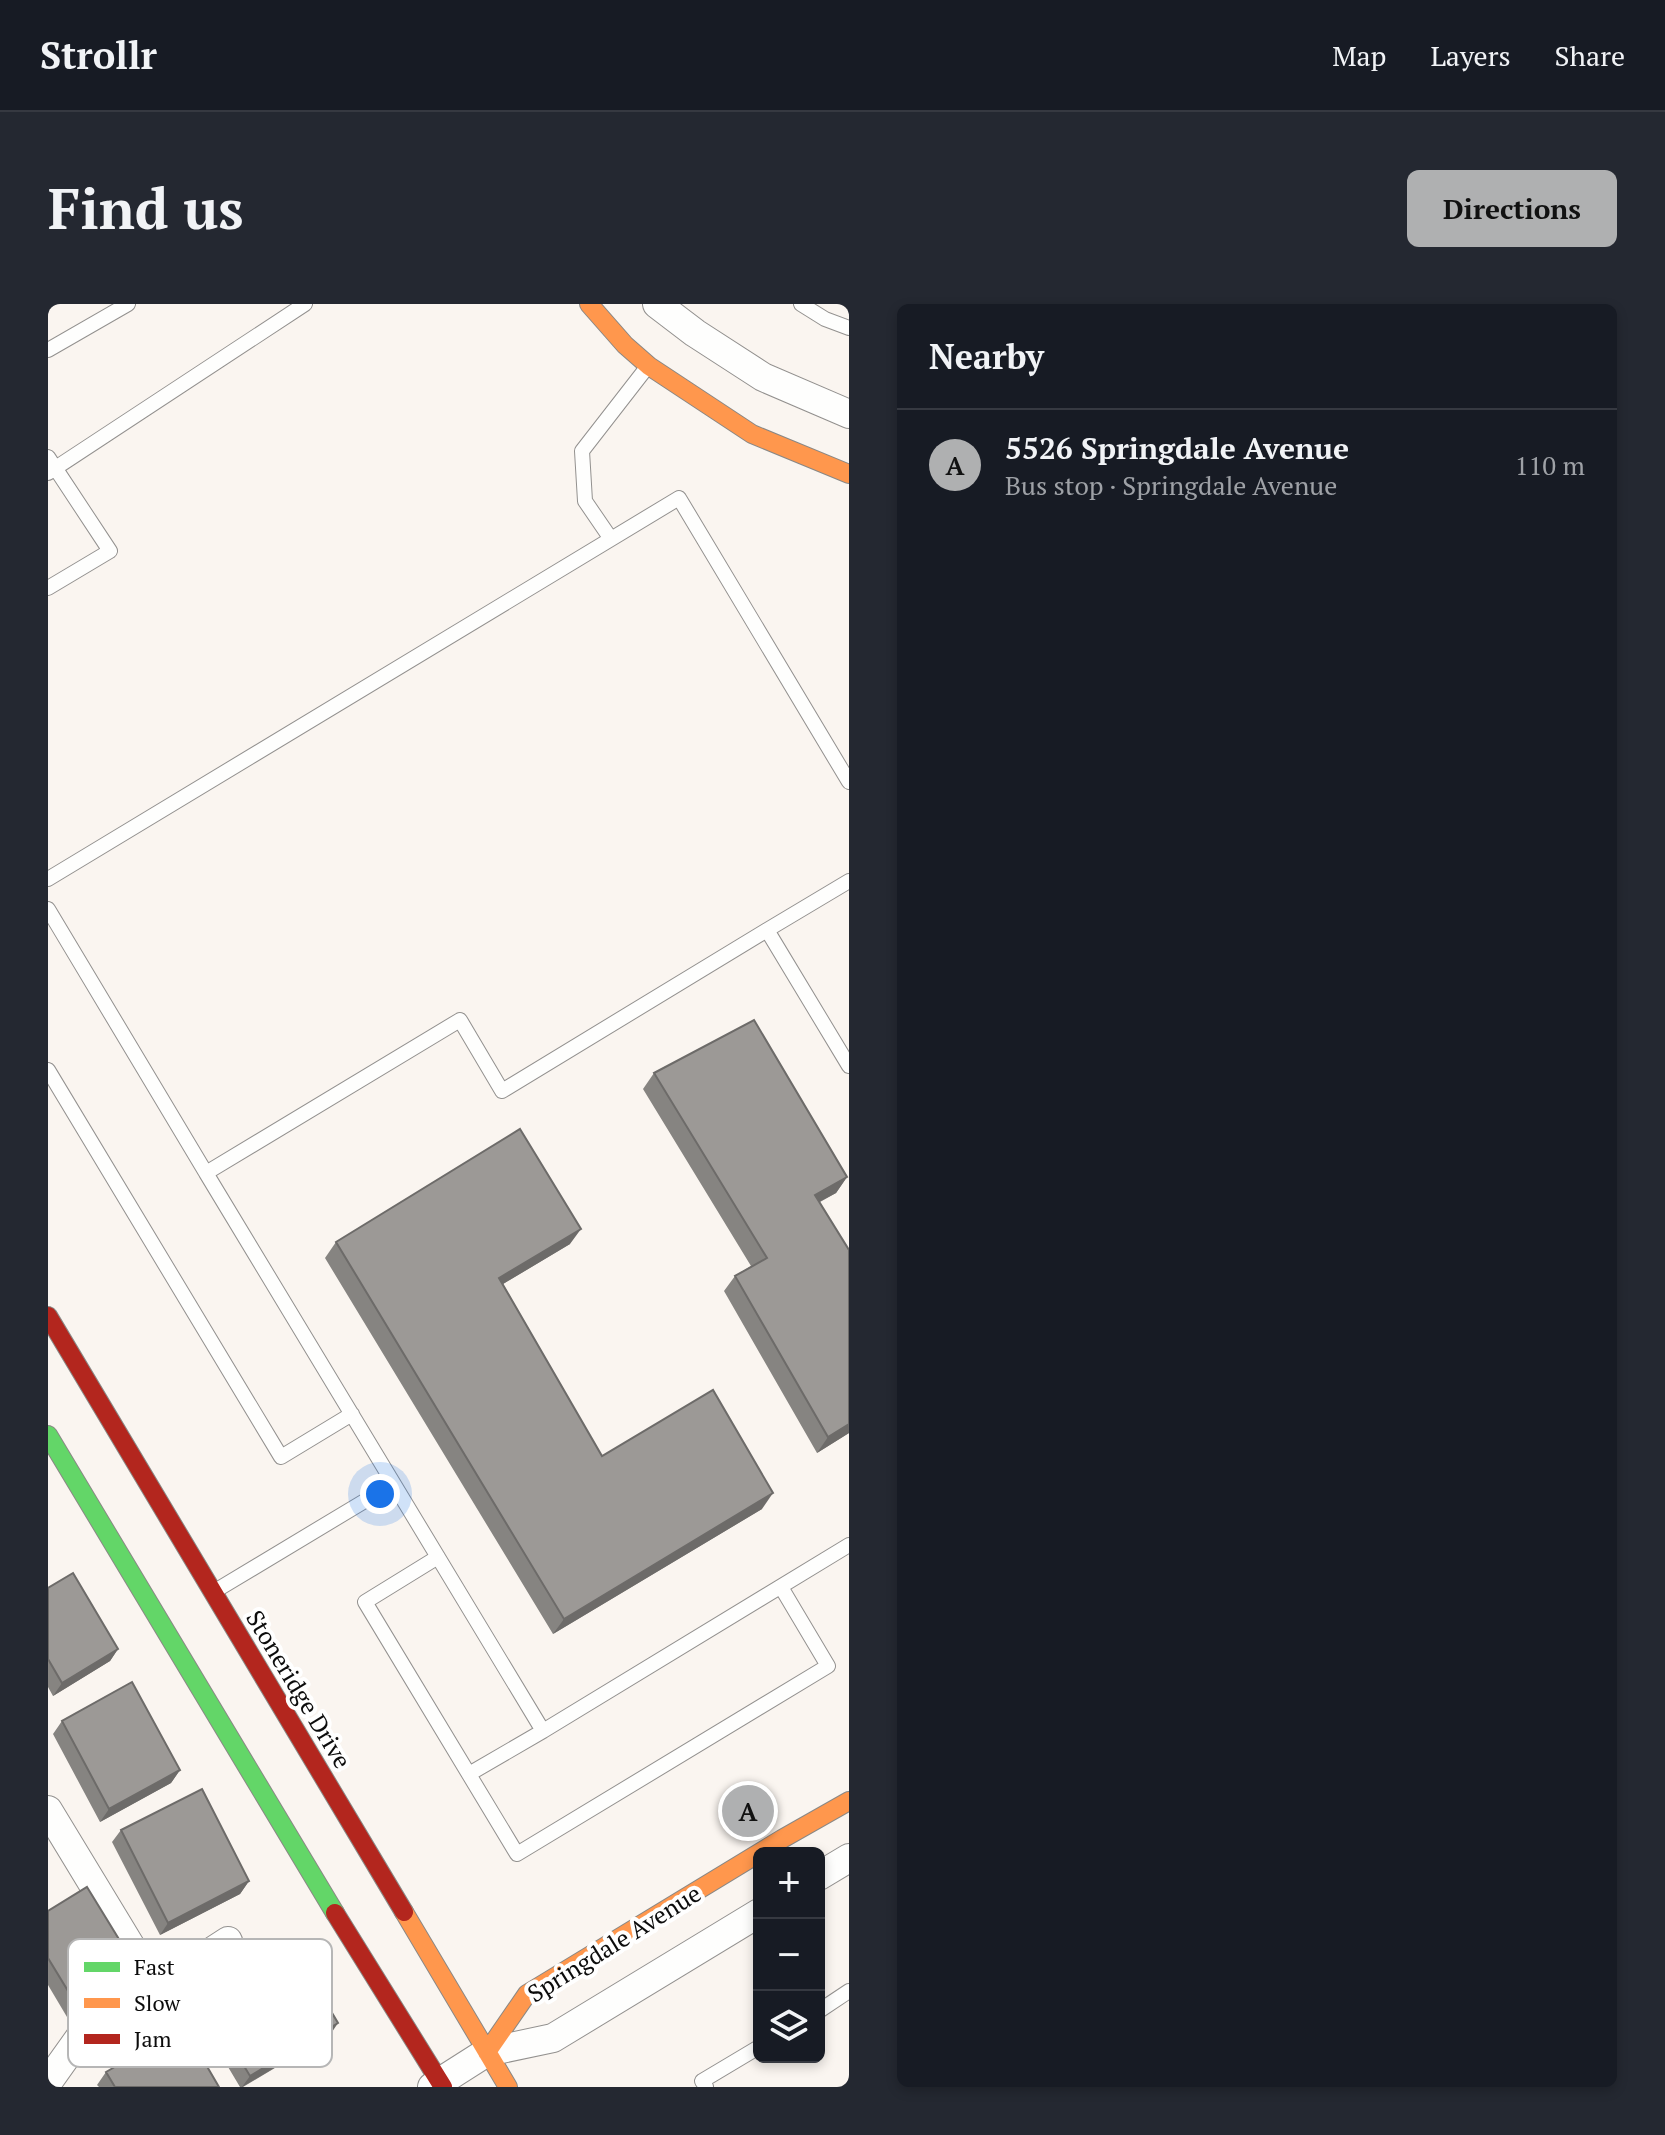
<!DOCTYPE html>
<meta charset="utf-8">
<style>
:root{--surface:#171b24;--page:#242831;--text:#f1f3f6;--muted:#9ea1a6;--line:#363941;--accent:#afb0b1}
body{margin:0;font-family:"PT Serif",serif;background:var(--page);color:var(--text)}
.controls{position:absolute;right:24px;bottom:24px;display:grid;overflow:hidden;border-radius:12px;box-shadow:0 4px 12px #0003}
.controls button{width:72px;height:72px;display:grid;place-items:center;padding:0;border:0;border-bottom:2px solid var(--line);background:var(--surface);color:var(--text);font:40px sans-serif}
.you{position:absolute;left:332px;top:1190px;width:28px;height:28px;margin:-20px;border:6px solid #fff;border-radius:50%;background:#1a73e8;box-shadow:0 0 0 12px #1a73e833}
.badge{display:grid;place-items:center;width:52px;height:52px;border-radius:50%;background:var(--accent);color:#111;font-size:26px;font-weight:700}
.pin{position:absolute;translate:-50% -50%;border:4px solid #fff;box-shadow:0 2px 8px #0006}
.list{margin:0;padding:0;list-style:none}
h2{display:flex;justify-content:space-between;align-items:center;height:104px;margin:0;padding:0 32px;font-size:34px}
h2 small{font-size:26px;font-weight:400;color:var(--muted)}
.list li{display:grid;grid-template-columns:52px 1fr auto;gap:24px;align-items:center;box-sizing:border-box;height:112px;padding:0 32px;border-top:2px solid var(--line)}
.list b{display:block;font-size:30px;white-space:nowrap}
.list p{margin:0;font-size:26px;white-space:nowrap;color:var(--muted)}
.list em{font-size:26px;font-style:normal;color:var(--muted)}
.icon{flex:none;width:44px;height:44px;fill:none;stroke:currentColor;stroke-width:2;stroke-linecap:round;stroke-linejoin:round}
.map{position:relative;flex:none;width:801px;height:1783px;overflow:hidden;border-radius:12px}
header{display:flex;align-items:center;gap:48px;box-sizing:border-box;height:112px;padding:0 40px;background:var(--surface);border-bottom:2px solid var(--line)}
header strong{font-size:38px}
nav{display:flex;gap:44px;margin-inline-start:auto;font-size:28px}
.intro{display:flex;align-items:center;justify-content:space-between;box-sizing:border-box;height:192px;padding:0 48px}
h1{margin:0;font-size:56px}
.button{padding:20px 36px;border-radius:12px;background:var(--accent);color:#111;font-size:28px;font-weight:700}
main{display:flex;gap:48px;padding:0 48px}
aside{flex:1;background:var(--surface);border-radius:12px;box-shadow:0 4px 12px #0003}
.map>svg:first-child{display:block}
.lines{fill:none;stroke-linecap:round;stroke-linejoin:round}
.lane-casing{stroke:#93918f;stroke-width:16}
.street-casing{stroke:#93918f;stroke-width:30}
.fast-casing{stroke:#8a8885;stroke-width:20}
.slow-casing{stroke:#8a8885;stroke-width:20}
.jam-casing{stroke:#8a8885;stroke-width:20}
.lane{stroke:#fefefd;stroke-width:14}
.street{stroke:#fefefd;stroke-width:28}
.fast{stroke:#63d668;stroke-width:18}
.slow{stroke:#ff974d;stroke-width:18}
.jam{stroke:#b3261e;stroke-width:18}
.wall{fill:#868481}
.shaded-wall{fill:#6d6b69}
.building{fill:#9c9996;stroke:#6d6b69;stroke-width:2}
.labels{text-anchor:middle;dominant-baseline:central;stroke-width:8;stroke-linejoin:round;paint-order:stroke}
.street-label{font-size:24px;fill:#0c0c0c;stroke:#fff}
.key{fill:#fff;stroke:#b6b6b6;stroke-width:2}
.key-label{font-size:22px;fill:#0c0c0c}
</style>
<header>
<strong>Strollr</strong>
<nav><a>Map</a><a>Layers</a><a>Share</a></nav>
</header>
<div class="intro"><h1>Find us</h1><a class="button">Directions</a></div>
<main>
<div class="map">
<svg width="801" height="1783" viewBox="0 0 801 1783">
<rect width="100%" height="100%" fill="#faf5f0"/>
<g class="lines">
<defs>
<path id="lane" d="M753,0L777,15L801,24
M0,46L80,0
M0,153L62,247L0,284
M0,169L257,0
M563,235L537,197L534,147L600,62
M0,575L631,194L801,478
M0,605L158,869
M719,626L801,577
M801,762L719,626L454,787L412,716L158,869L495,1427L801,1241
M0,766L233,1153L304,1110
M390,1253L317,1298L469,1550L780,1362L733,1283
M167,1287L345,1180
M421,1470L495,1427
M771,1707L801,1687
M658,1783L654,1777L711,1743"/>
<path id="street" d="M609,0L647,29L715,73L801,110
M0,1506L108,1684
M771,1572L801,1554
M0,1778L32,1733L180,1637
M384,1783L439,1748L505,1734L711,1609"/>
<path id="fast" d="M0,1131L287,1609"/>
<path id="slow" d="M541,0L577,41L601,62L704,130L801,170
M356,1608L460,1783
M439,1748L479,1690L734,1535L801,1497"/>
<path id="jam" d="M0,1012L356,1608
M287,1609L395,1783"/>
</defs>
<use href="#lane" class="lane-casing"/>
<use href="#street" class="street-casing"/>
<use href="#fast" class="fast-casing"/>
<use href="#slow" class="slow-casing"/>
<use href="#jam" class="jam-casing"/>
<use href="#lane" class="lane"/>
<use href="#street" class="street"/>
<use href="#fast" class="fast"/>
<use href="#slow" class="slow"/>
<use href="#jam" class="jam"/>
</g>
<path class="wall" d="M606,769L799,873L788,889L772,898L801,1129L769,1149L676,987L687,972L703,962L595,785Z
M288,938L522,940L455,980L554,1152L714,1205L505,1330L277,954Z
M0,1284L70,1345L62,1357L5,1392L0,1383Z
M14,1417L132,1466L123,1479L52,1518L5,1430Z
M73,1526L201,1577L192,1590L112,1631L64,1538Z
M0,1607L88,1663L80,1676L19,1713L0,1681Z
M158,1699L282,1731L195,1783H192L149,1711Z
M58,1768L171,1783H51L49,1781Z"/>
<path class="shaded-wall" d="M799,873L788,889L756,906L767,891Z
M533,925L522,940L440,989L451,974Z
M801,1120V1129L769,1149L780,1133Z
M725,1189L714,1205L505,1330L516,1315Z
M70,1345L62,1357L5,1392L14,1379Z
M132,1466L123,1479L52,1518L61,1505Z
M201,1577L192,1590L112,1631L120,1619Z
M88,1663L80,1676L19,1713L28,1700Z
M290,1719L282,1731L194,1783L202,1772Z"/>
<path class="building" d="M706,716L799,873L767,891L801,946V1120L780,1133L687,972L719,954L606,769Z
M472,825L533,925L451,974L554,1152L665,1086L725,1189L516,1315L288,938Z
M25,1269L70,1345L14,1379L0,1355V1284Z
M84,1378L132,1466L61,1505L14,1417Z
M154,1485L201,1577L120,1619L73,1526Z
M39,1583L88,1663L28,1700L0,1654V1607Z
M246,1645L290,1719L202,1772L158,1699Z
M136,1723L171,1783H67L58,1768Z"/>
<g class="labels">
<g class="street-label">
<text transform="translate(251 1385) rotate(59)">Stoneridge Drive</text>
<text transform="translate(566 1639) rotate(-32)">Springdale Avenue</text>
</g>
</g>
<rect x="20" y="1635" width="264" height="128" rx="12" class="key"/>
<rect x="36" y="1658" width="36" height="10" fill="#63d668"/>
<rect x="36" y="1694" width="36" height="10" fill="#ff974d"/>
<rect x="36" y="1730" width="36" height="10" fill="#b3261e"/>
<g class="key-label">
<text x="86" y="1671">Fast</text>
<text x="86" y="1707">Slow</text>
<text x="86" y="1743">Jam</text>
</g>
</svg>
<div class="controls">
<button>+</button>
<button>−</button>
<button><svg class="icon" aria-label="layers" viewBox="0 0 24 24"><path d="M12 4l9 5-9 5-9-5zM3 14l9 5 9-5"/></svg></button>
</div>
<div class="you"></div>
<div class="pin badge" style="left:700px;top:1507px">A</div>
</div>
<aside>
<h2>Nearby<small></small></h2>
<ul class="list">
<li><span class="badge">A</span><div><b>5526 Springdale Avenue</b><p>Bus stop · Springdale Avenue</p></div><em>110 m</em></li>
</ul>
</aside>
</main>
